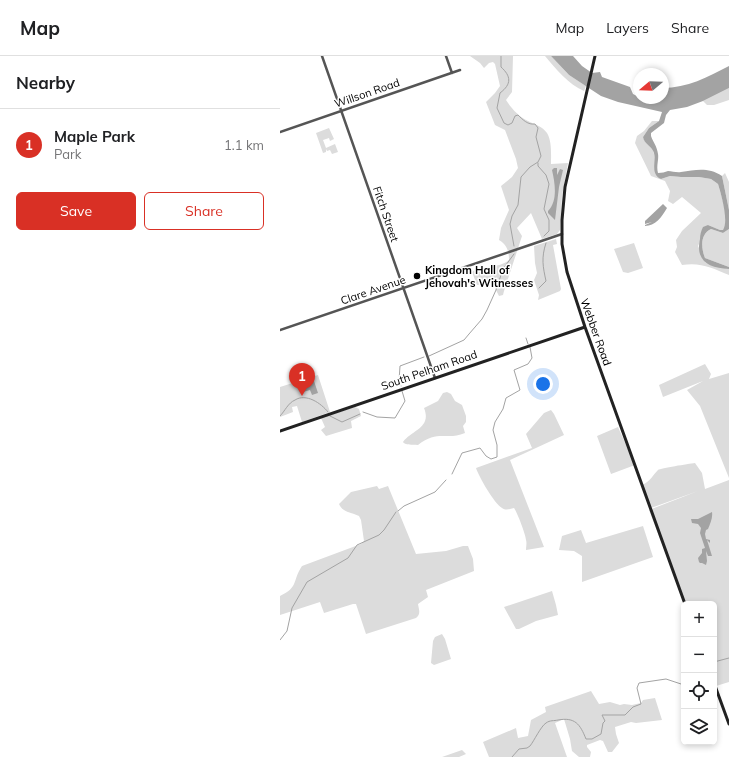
<!DOCTYPE html>
<meta charset="utf-8">
<style>
:root{--surface:#fff;--page:#f6f6f6;--text:#202124;--muted:#757577;--line:#e0e0e0;--accent:#d93025}
body{margin:0;font-family:Mulish,sans-serif;background:var(--page);color:var(--text)}
.controls{position:absolute;right:12px;bottom:12px;display:grid;overflow:hidden;border-radius:6px;box-shadow:0 2px 6px #0003}
.controls button{width:36px;height:36px;display:grid;place-items:center;padding:0;border:0;border-bottom:1px solid var(--line);background:var(--surface);color:var(--text);font:20px sans-serif}
.compass{position:absolute;left:353px;top:12px;width:36px;height:36px;border-radius:50%;background:var(--surface);box-shadow:0 2px 6px #0003;rotate:251deg}
.you{position:absolute;left:263px;top:328px;width:14px;height:14px;margin:-10px;border:3px solid #fff;border-radius:50%;background:#1a73e8;box-shadow:0 0 0 6px #1a73e833}
.badge{display:grid;place-items:center;width:26px;height:26px;border-radius:50%;background:var(--accent);color:#fff;font-size:13px;font-weight:700}
.pin{position:absolute;translate:-50% -33px;filter:drop-shadow(0 1px 2px #0008)}
.pin::after{content:'';position:absolute;top:21px;width:14px;height:12px;background:inherit;clip-path:polygon(0 0,100% 0,50% 100%)}
.list{margin:0;padding:0;list-style:none}
h2{display:flex;justify-content:space-between;align-items:center;height:52px;margin:0;padding:0 16px;font-size:17px}
h2 small{font-size:13px;font-weight:400;color:var(--muted)}
.list li{display:grid;grid-template-columns:26px 1fr auto;gap:12px;align-items:center;box-sizing:border-box;height:72px;padding:0 16px;border-top:1px solid var(--line)}
.list b{display:block;font-size:15px;white-space:nowrap}
.list p{margin:0;font-size:13px;white-space:nowrap;color:var(--muted)}
.list em{font-size:13px;font-style:normal;color:var(--muted)}
.actions{display:flex;gap:8px;padding:12px 16px}
.actions a{flex:1;padding:9px 0;border:1px solid var(--accent);border-radius:6px;text-align:center;font-size:14px;color:var(--accent)}
.actions .main{background:var(--accent);color:#fff}
.icon{flex:none;width:22px;height:22px;fill:none;stroke:currentColor;stroke-width:2;stroke-linecap:round;stroke-linejoin:round}
.map{position:relative;flex:none;width:449px;height:701px;overflow:hidden}
header{display:flex;align-items:center;gap:24px;box-sizing:border-box;height:56px;padding:0 20px;background:var(--surface);border-bottom:1px solid var(--line)}
header strong{font-size:19px}
nav{display:flex;gap:22px;margin-inline-start:auto;font-size:14px}
main{display:flex}
aside{flex:1;background:var(--surface)}
.map>svg:first-child{display:block}
.green{fill:#dcdcdc}
.water{fill:#a3a3a3}
.lines{fill:none;stroke-linecap:round;stroke-linejoin:round}
.stream{stroke:#a3a3a3;stroke-width:1}
.tertiary{stroke:#555;stroke-width:2.5}
.secondary{stroke:#222;stroke-width:3}
.poi-dot{fill:#000;stroke:#fff;stroke-width:1.5}
.labels{text-anchor:middle;dominant-baseline:central;stroke-width:3;stroke-linejoin:round;paint-order:stroke}
.street-label{font-size:11px;fill:#000;stroke:#fff}
.poi-label{font-size:11px;font-weight:bold;fill:#000;stroke:#fff;text-anchor:start}
</style>
<header>
<strong>Map</strong>
<nav><a>Map</a><a>Layers</a><a>Share</a></nav>
</header>
<main>
<aside>
<h2>Nearby<small></small></h2>
<ul class="list">
<li><span class="badge">1</span><div><b>Maple Park</b><p>Park</p></div><em>1.1 km</em></li>
</ul>
<div class="actions"><a class="main">Save</a><a>Share</a></div>
</aside>
<div class="map">
<svg width="449" height="701" viewBox="0 0 449 701">
<rect width="100%" height="100%" fill="#fff"/>
<path class="green" d="M190,0H233L232,36L226,44C231,52 239,61 248,65C256,69 262,70 267,77C272,85 271,99 271,108L288,107L282,140L280,174L277,178L262,183L251,157L237,172L242,180L224,235L223,239L219,240L212,226L197,229L192,216C201,209 219,213 229,204C229,195 227,189 219,184L221,172L229,154L221,130L232,121L238,112L236,103L225,74L215,69L206,46L215,37L220,30L215,8L213,6L209,7L204,12L200,7Z
M265,0H271L289,19L306,30L304,35C288,28 276,13 265,0Z
M449,32V44L434,49H427L423,45Z
M372,65H379L369,72L363,81L364,84L373,94L374,98V112L381,123L390,120L401,121H419L431,123L438,128L446,156L445,172L443,174H440L428,169L418,190L426,207L449,213V219C432,212 421,206 402,209L395,196L397,191L396,184L402,175L421,157L402,141L393,148L388,145L390,135L385,125L371,120L355,87L357,80L364,75Z
M49,72L54,83L50,85L49,82L43,84L46,92L55,88L58,96L52,98L50,94L47,95L46,93V96L43,97L36,77Z
M445,117L449,126V154L442,120Z
M431,173L443,177L449,173V211L425,202C421,192 420,178 431,173Z
M276,183L277,188L273,189L281,233L280,235L258,244L259,239L254,224L257,217L255,207L254,190Z
M354,187L363,212L348,217L343,216L334,193Z
M425,308L431,318L429,323L449,317V422L420,350L407,334L423,325L383,341L379,329Z
M38,319L50,356L22,366L17,350L12,351L13,356L0,361V331Z
M167,336L171,338L175,345L182,349L186,360V366L183,370L185,377C167,385 158,373 138,389C133,388 126,390 123,386C132,374 152,372 144,352L158,345L163,337Z
M75,351L79,353L81,360L71,365L72,372L46,380L41,374L45,371L41,362Z
M271,354L274,358L284,379L230,404L264,491L246,494C246,491 247,487 246,484C246,479 237,456 234,452C230,453 226,455 222,452C214,447 199,421 196,412L252,392L246,378L264,357Z
M338,371L355,409L331,418L317,380Z
M415,407L422,417L425,433L449,424V626L436,630L434,626V548H405L369,454L418,435L371,452L362,429C371,425 372,420 378,414C381,412 408,408 415,407Z
M97,430L99,433L108,430L136,498L166,495L183,490H188L193,503L194,515L146,534L148,541L138,548C139,554 141,558 136,562L86,578L76,548H73L44,557L40,546L0,559V540C19,531 12,525 22,510L81,488L84,485L81,464L79,460C71,456 63,457 59,448L71,436Z
M363,470L373,501L302,526V500L294,495L279,494L282,480L301,474L306,487Z
M272,535L276,549L278,559L256,565L239,573H236L224,551Z
M162,578L165,583L171,603L154,609L151,607L153,585L155,581Z
M311,635L319,648L330,646L340,649L344,648L352,649L361,647L363,644L375,642L382,664L356,667L351,666L335,671L336,678L339,687L332,696H328L323,685L320,684L307,689V691L311,696L310,701H299L292,695L290,683L284,663L275,667L287,701H209L203,686L236,672L238,682L248,680L251,664L266,656L265,651Z
M182,694L186,698L179,701H162Z"/>
<path class="water" d="M271,0H293L302,10L312,17L320,16L322,21L350,31L353,38L359,41V42H383V32C407,32 428,21 449,10V32L423,45L407,51L390,54L386,59L384,67L371,77V80C373,86 377,90 378,98C379,104 376,110 378,117C382,117 385,116 388,115C392,115 397,117 401,116C416,114 428,111 442,120L449,154V173L443,177L431,173C420,178 421,192 425,202L449,211V213C429,212 415,205 420,183C420,179 421,175 423,171L428,169L440,174H443C449,165 441,138 438,128L431,123L419,121H401L390,120L381,123C370,118 376,105 374,97C372,90 364,88 363,81L369,72L379,65L382,56L338,46L321,40L289,19Z
M274,112H277V119L280,113L283,114L279,131L275,164L268,157V155C278,145 275,127 272,114Z
M383,148L387,152C382,161 375,170 365,170V169L372,166L365,168V165Z
M34,325L38,337L32,339L30,334L23,336L21,330Z
M432,456C433,462 430,468 428,473L426,474L425,478L426,483L430,484V487L427,484L432,500H428L426,495L427,505L426,509L422,507H420L419,506L418,502L422,497V493L425,492L420,477L421,472L418,468L412,467L411,463H418Z"/>
<g class="lines">
<path class="stream" d="M221,0V11C231,20 232,28 220,37L217,52L224,67L228,69L232,67L235,60L238,59C243,64 248,69 255,68L258,72L256,81L261,100L258,106L250,111L241,121L238,149L232,160L230,168L234,190
M258,107V110L266,119L269,128L264,153L269,164V175L264,180
M259,232L266,225C263,211 261,202 266,187
M246,282L248,288
M149,300L184,284L189,278L202,263L207,254L216,234L223,213L234,198
M121,330L119,325L120,310L144,301
M83,356L97,361L115,362L125,345L122,335
M0,360C5,355 8,347 15,344C26,337 41,347 48,356
M50,360L62,366L80,358
M172,418L182,397L200,392L206,400L211,403L217,401V389L213,374L215,366L223,353L226,342L240,334L234,314L248,308L252,302L250,291
M118,455L124,450L155,436L166,424
M0,584L7,575L12,552L27,526L68,502L77,489L99,479L104,474L116,456
M434,606L449,602
M232,701L239,693L247,692L250,690C254,685 261,670 266,667C270,664 274,665 278,664C295,661 300,668 306,683H312L321,678L323,667L325,665L322,659H345L353,651L361,648L357,632L359,627L386,623L404,629"/>
<path class="tertiary" d="M42,0L155,322
M166,0L172,17
M0,76L180,14
M0,274L282,178"/>
<path class="secondary" d="M315,0L285,131L282,164V188L287,216L305,271L405,548
M0,375L305,271
M434,627L449,668"/>
</g>
<circle class="poi-dot" cx="137" cy="220" r="4"/>
<g class="labels">
<g class="street-label">
<text transform="translate(87 37) rotate(-19)">Willson Road</text>
<text transform="translate(106 158) rotate(71)">Fitch Street</text>
<text transform="translate(93 234) rotate(-19)">Clare Avenue</text>
<text transform="translate(316 276) rotate(70)">Webber Road</text>
<text transform="translate(149 314) rotate(-19)">South Pelham Road</text>
</g>
<g class="poi-label">
<text x="145" y="214">Kingdom Hall of<tspan x="145" dy="13">Jehovah's Witnesses</tspan></text>
</g>
</g>
</svg>
<div class="controls">
<button>+</button>
<button>−</button>
<button><svg class="icon" aria-label="locate" viewBox="0 0 24 24"><circle cx="12" cy="12" r="6"/><path d="M12 2v4M12 18v4M2 12h4M18 12h4"/></svg></button>
<button><svg class="icon" aria-label="layers" viewBox="0 0 24 24"><path d="M12 4l9 5-9 5-9-5zM3 14l9 5 9-5"/></svg></button>
</div>
<svg class="compass" viewBox="-18 -18 36 36"><path d="M0-13l5 13h-10z" fill="#e53935"/><path d="M0 13l5-13h-10z" fill="#757577"/></svg>
<div class="you"></div>
<div class="pin badge" style="left:22px;top:340px">1</div>
</div>
</main>
